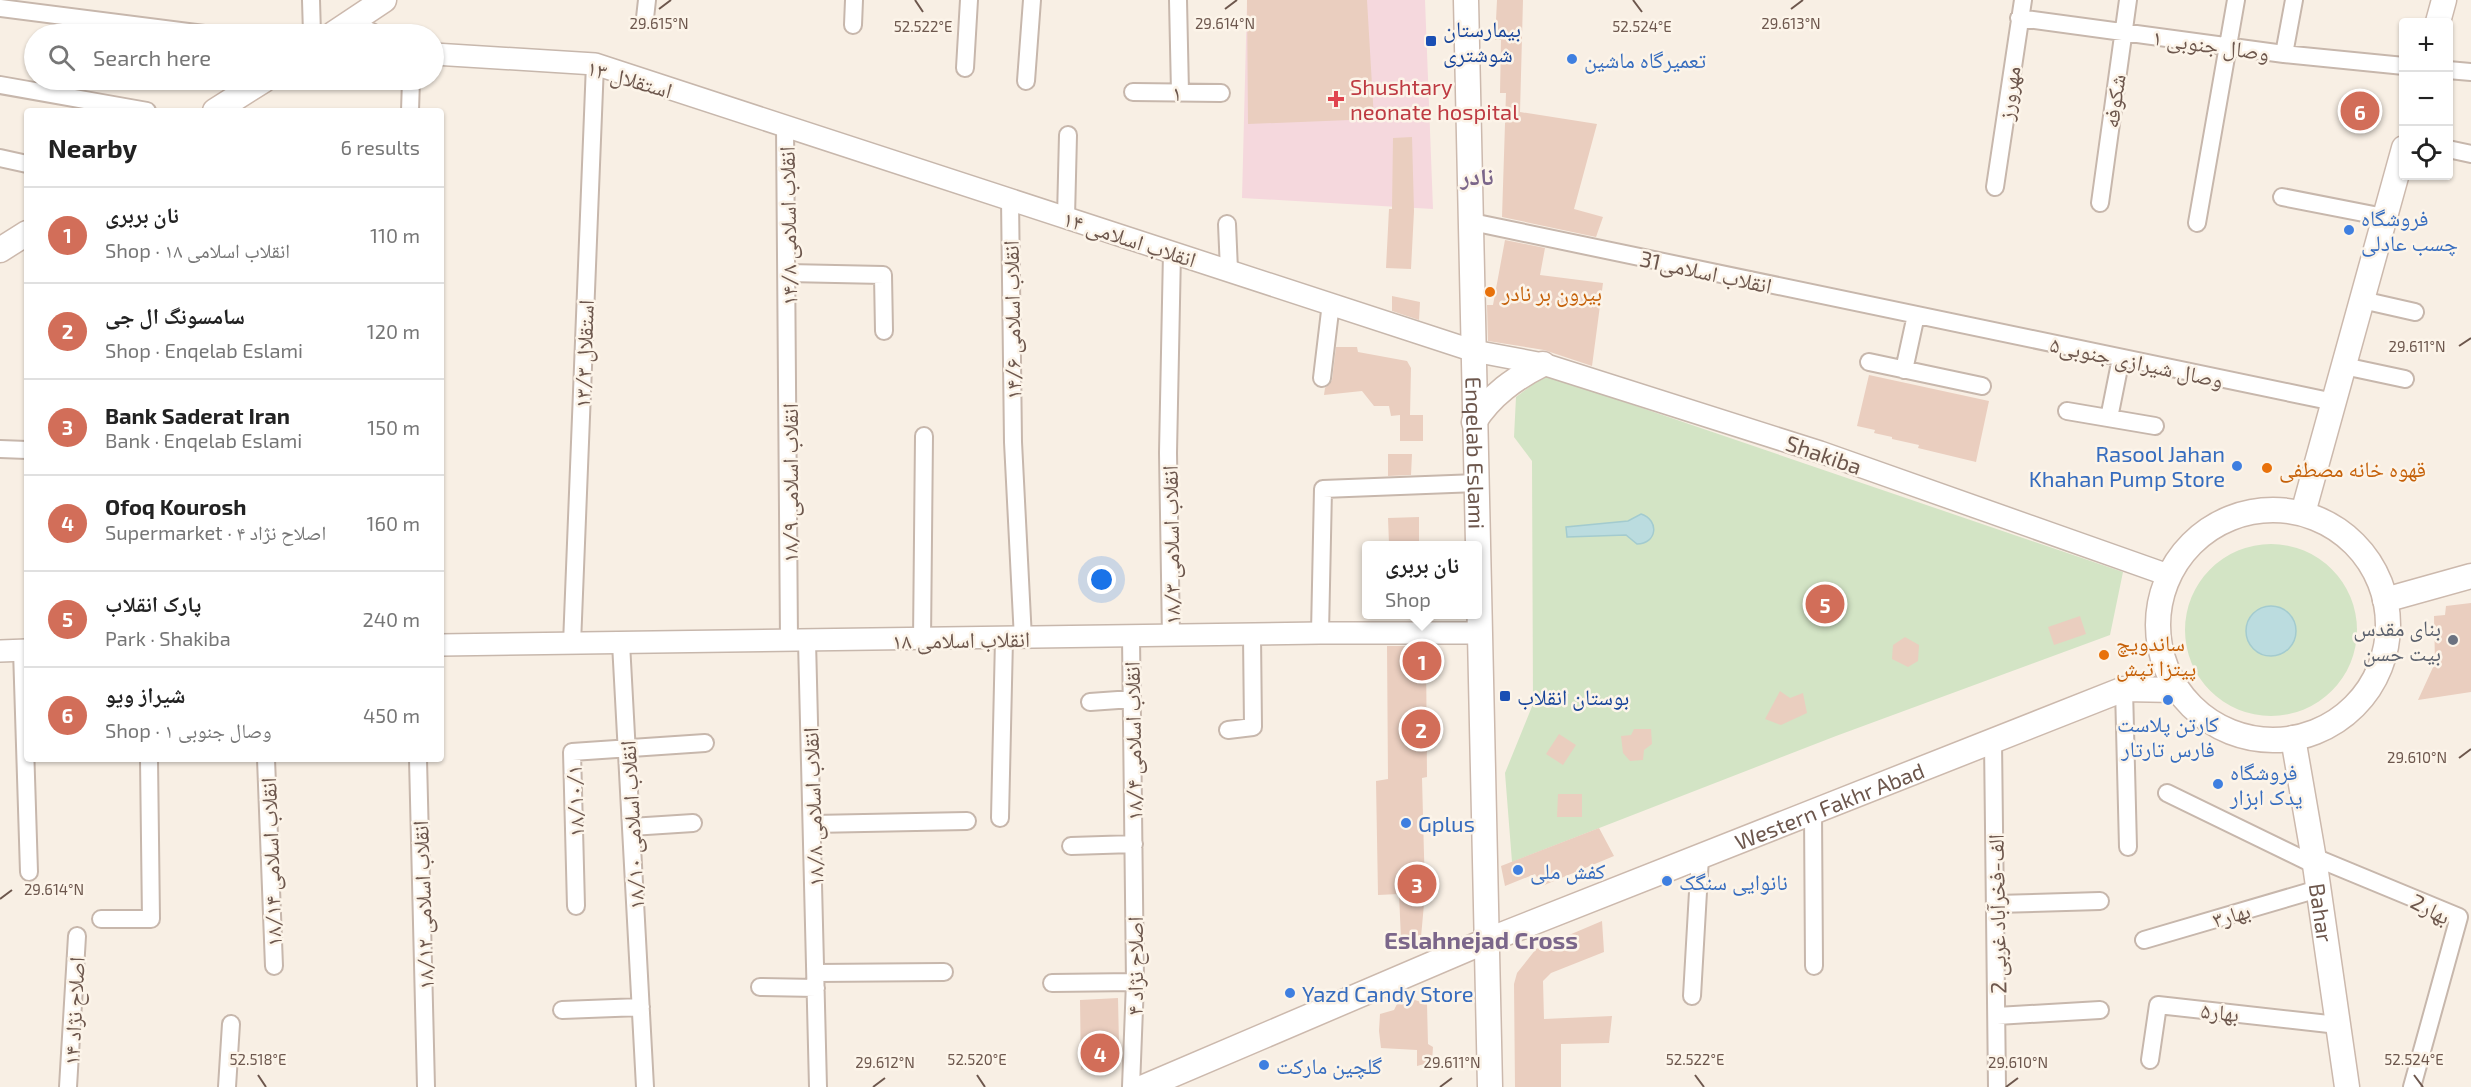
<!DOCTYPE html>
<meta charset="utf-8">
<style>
:root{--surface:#fff;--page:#f6f6f6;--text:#222;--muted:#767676;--line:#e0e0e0;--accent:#d26e59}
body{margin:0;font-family:"Exo 2","Noto Naskh Arabic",sans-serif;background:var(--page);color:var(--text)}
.controls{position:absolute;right:18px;top:18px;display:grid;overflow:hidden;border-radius:6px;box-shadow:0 2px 4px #0004}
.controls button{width:54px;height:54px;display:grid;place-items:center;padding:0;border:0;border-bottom:2px solid var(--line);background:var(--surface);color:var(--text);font:30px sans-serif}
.you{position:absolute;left:1102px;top:580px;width:21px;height:21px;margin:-15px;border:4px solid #fff;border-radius:50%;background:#1a73e8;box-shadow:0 0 0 9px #1a73e833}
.badge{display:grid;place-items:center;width:39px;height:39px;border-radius:50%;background:var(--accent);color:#fff;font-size:20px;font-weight:700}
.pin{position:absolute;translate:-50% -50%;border:3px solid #fff;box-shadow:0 2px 6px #0006}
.popup{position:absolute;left:1362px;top:541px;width:120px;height:78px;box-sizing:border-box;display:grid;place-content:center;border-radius:6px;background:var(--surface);filter:drop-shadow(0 2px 4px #0005);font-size:20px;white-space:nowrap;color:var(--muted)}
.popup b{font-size:22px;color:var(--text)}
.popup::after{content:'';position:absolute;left:50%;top:100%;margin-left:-12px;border:12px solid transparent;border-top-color:var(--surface)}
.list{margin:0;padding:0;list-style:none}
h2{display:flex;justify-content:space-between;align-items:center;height:78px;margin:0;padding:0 24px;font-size:26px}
h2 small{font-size:20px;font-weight:400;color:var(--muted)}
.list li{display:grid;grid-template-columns:39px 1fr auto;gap:18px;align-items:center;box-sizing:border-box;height:96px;padding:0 24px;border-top:2px solid var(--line)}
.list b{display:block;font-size:22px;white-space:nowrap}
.list p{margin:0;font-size:20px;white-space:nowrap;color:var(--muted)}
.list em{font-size:20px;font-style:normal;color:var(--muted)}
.icon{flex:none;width:33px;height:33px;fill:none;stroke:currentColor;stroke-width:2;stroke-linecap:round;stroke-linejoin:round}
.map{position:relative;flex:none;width:2471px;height:1087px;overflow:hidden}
.search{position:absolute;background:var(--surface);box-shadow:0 2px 4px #0004;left:24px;top:24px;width:420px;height:66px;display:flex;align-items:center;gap:15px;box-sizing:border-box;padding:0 21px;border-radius:33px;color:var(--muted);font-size:22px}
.panel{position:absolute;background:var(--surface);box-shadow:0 2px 4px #0004;left:24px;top:108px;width:420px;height:654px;border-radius:6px}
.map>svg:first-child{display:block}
.medical{fill:#f5d8dd}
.green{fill:#d3e4c5}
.water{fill:#bbdcdf;stroke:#a3cbcf;stroke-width:1.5}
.building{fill:#eacebf}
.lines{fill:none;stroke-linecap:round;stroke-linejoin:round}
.minor-casing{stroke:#c7b7ac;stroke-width:20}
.tertiary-casing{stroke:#c7b7ac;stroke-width:24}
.secondary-casing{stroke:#ccb9ad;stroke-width:27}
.minor{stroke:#fff;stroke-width:16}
.tertiary{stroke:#fff;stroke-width:21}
.secondary{stroke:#fff;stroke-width:24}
.ticks{fill:none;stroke:#6d574d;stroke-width:2}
.transit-dot{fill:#1a4fb4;stroke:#fcf4e9;stroke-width:2}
.shop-dot{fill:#3f7fe0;stroke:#fcf4e9;stroke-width:2}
.health-dot{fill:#e0444e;stroke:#fcf4e9;stroke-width:2}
.food-dot{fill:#e8710a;stroke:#fcf4e9;stroke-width:2}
.worship-dot{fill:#6b7280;stroke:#fcf4e9;stroke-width:2}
.labels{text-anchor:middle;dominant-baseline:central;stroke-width:5;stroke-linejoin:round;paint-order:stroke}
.transit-label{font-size:22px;fill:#164399;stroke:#fcf4e9;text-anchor:start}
.street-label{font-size:22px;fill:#6d574d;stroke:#fcf4e9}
.shop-label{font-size:22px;fill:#366cbe;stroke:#fcf4e9;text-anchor:start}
.health-label{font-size:22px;fill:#be3a42;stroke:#fcf4e9;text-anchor:start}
.food-label{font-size:22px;fill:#c56008;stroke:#fcf4e9;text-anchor:start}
.worship-label{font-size:22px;fill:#5b616d;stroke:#fcf4e9;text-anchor:end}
.neighbourhood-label{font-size:24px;font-weight:bold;fill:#7b668a;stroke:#fcf4e9}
.ticks-label{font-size:15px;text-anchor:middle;fill:#6d574d;stroke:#fcf4e9;stroke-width:5;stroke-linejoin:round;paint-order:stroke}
</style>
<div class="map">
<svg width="2471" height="1087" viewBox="0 0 2471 1087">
<rect width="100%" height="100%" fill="#f8efe4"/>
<path class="medical" d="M1247,0H1425L1433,209L1242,198Z"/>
<path class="green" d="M1545,375L2123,572L2110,635L1836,736L1512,862L1505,773L1533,704L1532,461L1514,437L1516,397Z
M2185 630a86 86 0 1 1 172 0a86 86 0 1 1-172 0Z"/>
<path class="water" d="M1641,514C1660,520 1657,544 1637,544L1626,535L1567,537L1566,527L1628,521Z
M2246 631a25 25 0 1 1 50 0a25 25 0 1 1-50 0Z"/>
<path class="building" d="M1247,0H1367L1374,119L1248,124Z
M1497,0H1523L1520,112L1597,124L1574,209L1603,217L1596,237L1502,217L1506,93H1500L1501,40H1495Z
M1412,137L1414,211L1411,269L1386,268L1389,209H1392L1393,138Z
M1505,240L1545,248L1540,275L1603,283L1592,366L1544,350L1488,341L1487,305H1493Z
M1392,296L1420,302L1419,320L1392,311Z
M1336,347H1357L1358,352L1407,361L1411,368L1410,415H1401H1423V441H1400V415L1391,416L1389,406H1374L1362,391L1324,395L1325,388L1332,380Z
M1869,375L1989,401L1976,462L1918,448L1919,445L1892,439V437L1874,433L1875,430L1857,426Z
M1388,454H1412L1411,475L1388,476Z
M1419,517V543L1389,544L1388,518Z
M2471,603V692L2418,700L2435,663L2434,616L2445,615L2446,606Z
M2080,616L2086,634L2054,645L2048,627Z
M1905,637L1919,645L1918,661L1908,667L1892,659L1893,645Z
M1387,646H1426L1427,777L1422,778L1425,893L1421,937L1401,939L1399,894L1378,895L1376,781L1388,779Z
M1780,691L1790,698L1803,693L1807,713L1781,725L1765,719Z
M1634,729H1651L1652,744L1644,750L1643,760L1630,761L1623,753L1621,736L1631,735Z
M1559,734L1576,745L1563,765L1546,754Z
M1558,794H1582V817H1557Z
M1599,828L1614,856L1542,886L1535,874L1505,886L1501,866Z
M1602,921L1604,952L1551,973L1543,981L1544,1019L1612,1016L1609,1043L1561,1044V1087H1515L1514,984L1517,973L1536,949Z
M1118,998L1119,1044L1112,1056L1097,1067L1081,1070L1080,1000Z
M1412,999L1427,1004L1428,1044L1433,1047L1432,1062L1417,1066V1050L1381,1048L1379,1031L1380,1014L1394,1010L1397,1004L1407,1003Z"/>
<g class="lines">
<defs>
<path id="minor" d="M311,0L312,34
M1178,0L1180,92
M0,8L204,34
M645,18L647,0
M2019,18L2284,54L2404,66
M853,25L854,0
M2284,54L2294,0
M965,68L969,0
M2448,70L2471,72
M1026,81L1032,0
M0,85L147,111
M1133,92L1221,93
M410,111L411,80
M785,126L789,641
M2448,149L2471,154
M0,158L27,164
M1995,187L2023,0
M2282,197L2384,217
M1010,199L1013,442L1023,639
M2100,203L2128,0
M1066,217L1068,135
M1472,222L2334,402
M2197,223L2236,0
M1227,224L1229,270
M788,273L883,275L884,331
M2362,300L2415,312
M1869,362L1982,386
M2344,366L2405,379
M1904,370L1916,315
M1322,378L1331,303
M2067,411L2155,426
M2109,418L2121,358
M0,449L27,450
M1320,633L1323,489L1477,483
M1131,637L1135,982L1131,1087
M1171,637L1168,453L1172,252
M922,640L924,436
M807,641L818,1087
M621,643L645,1087
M572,644L595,64
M22,650L29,872
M2124,689L2128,847
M1090,702L1132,699
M1228,730L1253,727L1252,636
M1993,741L1997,1087
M266,759L274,966
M418,759L426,1087
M2167,793L2315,865
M1813,812L1814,966
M1000,818L1004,639
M813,824L967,821
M631,827L693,823
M1071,846L1134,844
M2314,857L2459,917L2412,1087
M1996,904L2100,901
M576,906L572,752L705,743
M101,919H151L149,759
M2144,940L2318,889
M816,973L944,972
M1052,983L1135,982
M760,987L816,988
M1692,996L1700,857
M562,1010L641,1007
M1997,1016L2100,1010
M2150,1060L2158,1005L2338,1025
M68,1087L77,936
M227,1087L231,1024"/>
<path id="tertiary" d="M348,25L371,34
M434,54L595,64L1474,351L1543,364L1820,452L2168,575
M441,645L1320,633H1480
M0,651L27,650"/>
<g id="secondary">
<path id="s1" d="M1466,0L1490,1087"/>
<path d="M2438,22L2444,0"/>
<path d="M333,34L384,0"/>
<path d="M215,111L264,80"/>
<path d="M0,250L27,233"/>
<path d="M1474,422C1491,395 1515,378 1543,364"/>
<circle cx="2273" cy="625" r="115"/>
<path d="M2303,513L2404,148"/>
<path d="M2385,600L2471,576"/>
<path id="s2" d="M2293,738L2315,865L2347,1087"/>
<path id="s3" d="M1144,1087L1486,941L2124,689L2176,690"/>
</g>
</defs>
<use href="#minor" class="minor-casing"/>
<use href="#tertiary" class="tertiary-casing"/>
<use href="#secondary" class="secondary-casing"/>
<use href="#minor" class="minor"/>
<use href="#tertiary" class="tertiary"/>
<use href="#secondary" class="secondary"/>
</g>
<path class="ticks" d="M915,0L923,12M1633,0L1642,12M659,9L671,0M1225,9L1237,0M1791,9L1803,0M2459,346L2471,338M2459,758L2471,749M0,899L12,890M258,1075L266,1087M977,1075L985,1087M1695,1075L1704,1087M2414,1075L2423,1087M873,1087L885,1078M1440,1087L1452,1078M2006,1087L2018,1078"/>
<g class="transit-dot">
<rect x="1425" y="35" width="12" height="12" rx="3"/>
<rect x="1499" y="690" width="12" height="12" rx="3"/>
</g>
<g class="shop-dot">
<circle cx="1572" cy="59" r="6"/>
<circle cx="2349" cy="230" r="6"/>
<circle cx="2237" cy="466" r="6"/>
<circle cx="2168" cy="700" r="6"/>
<circle cx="2218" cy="784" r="6"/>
<circle cx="1406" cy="823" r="6"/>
<circle cx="1518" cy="870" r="6"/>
<circle cx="1667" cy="881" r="6"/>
<circle cx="1290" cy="993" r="6"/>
<circle cx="1264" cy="1065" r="6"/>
</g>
<path class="health-dot" d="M1333 90h6v6h6v6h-6v6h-6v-6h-6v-6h6z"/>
<g class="food-dot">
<circle cx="1490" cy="292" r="6"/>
<circle cx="2267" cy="468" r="6"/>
<circle cx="2104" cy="655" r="6"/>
</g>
<circle class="worship-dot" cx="2453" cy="640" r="6"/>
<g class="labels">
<g class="transit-label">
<text x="1443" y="28">بیمارستان<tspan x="1443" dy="25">شوشتری</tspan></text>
<text x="1517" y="696">بوستان انقلاب</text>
</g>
<g class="street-label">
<text transform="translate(2211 44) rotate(8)">وصال جنوبی ۱</text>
<text transform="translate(630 78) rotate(16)">۱۳ استقلال</text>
<text x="1177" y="92">۱</text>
<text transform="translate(2008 93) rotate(-82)">مهرورز</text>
<text transform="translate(2113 101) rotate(-82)">شکوفه</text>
<text transform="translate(787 226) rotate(-91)">۱۴/۸ انقلاب اسلامی</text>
<text transform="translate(1130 238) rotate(18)">۱۴ انقلاب اسلامی</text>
<text transform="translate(1706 271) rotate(12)">31انقلاب اسلامی</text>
<text transform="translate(1011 320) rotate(-91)">۱۴/۶ انقلاب اسلامی</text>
<text transform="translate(583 354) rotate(-88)">۱۳/۳ استقلال</text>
<text transform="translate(2137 361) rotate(12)">۵وصال شیرازی جنوبی</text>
<text stroke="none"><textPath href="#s1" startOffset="453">Enqelab Eslami</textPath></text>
<text transform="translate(1824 454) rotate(19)">Shakiba</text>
<text transform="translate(789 483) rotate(-90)">۱۸/۹ انقلاب اسلامی</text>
<text transform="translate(1170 545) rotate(-91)">۱۸/۳ انقلاب اسلامی</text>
<text transform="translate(961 639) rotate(-1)">۱۸ انقلاب اسلامی</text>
<text transform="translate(1132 741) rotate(-91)">۱۸/۴ انقلاب اسلامی</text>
<text transform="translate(574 801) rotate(-92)">۱۸/۱۰/۱</text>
<text stroke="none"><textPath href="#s3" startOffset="741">Western Fakhr Abad</textPath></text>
<text transform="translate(812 807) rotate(-92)">۱۸/۸ انقلاب اسلامی</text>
<text transform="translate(631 825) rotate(-93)">۱۸/۱۰ انقلاب اسلامی</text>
<text transform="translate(270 862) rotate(-92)">۱۸/۱۴ انقلاب اسلامی</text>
<text transform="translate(422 905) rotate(-92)">۱۸/۱۲ انقلاب اسلامی</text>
<text transform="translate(2431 908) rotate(27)">2بهار</text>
<text stroke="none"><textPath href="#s2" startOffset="177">Bahar</textPath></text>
<text transform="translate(1996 914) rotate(-91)">2 الف-فخرآباد غربی</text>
<text transform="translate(2231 914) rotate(-16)">بهار۳</text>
<text transform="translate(1134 966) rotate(-90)">۴ اصلاح نژاد</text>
<text transform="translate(73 1011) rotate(-87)">۱۴ اصلاح نژاد</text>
<text transform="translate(2220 1011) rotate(6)">بهار۵</text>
</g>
<g class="shop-label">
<text x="1584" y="59">تعمیرگاه ماشین</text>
<text x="2361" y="217">فروشگاه<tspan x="2361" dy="25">چسب عادلی</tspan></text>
<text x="2225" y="453" text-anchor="end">Rasool Jahan<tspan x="2225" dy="25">Khahan Pump Store</tspan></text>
<text x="2168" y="723" text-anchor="middle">کارتن پلاست<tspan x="2168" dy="25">فارس تارتار</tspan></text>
<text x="2230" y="771">فروشگاه<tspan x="2230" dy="25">یدک ابزار</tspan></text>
<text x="1418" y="823">Gplus</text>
<text x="1530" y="870">کفش ملی</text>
<text x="1679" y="881">نانوایی سنگک</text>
<text x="1302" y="993">Yazd Candy Store</text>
<text x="1276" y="1065">گلچین مارکت</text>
</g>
<g class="health-label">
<text x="1350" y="86">Shushtary<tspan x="1350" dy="25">neonate hospital</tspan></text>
</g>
<g class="food-label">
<text x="1502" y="292">بیرون بر نادر</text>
<text x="2279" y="468">قهوه خانه مصطفی</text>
<text x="2116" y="642">ساندویچ<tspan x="2116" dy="25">پیتزا تپش</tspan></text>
</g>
<g class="worship-label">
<text x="2441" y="627">بنای مقدس<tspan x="2441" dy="25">بیت حسن</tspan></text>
</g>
<g class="neighbourhood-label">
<text x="1477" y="175">نادر</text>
<text x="1481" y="939">Eslahnejad Cross</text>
</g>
</g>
<g class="ticks-label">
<text x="659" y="29">29.615°N</text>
<text x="1225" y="29">29.614°N</text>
<text x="1791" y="29">29.613°N</text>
<text x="923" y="32">52.522°E</text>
<text x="1642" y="32">52.524°E</text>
<text x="2417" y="352">29.611°N</text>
<text x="2417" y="763">29.610°N</text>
<text x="54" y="895">29.614°N</text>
<text x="258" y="1065">52.518°E</text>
<text x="977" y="1065">52.520°E</text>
<text x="1695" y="1065">52.522°E</text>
<text x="2414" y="1065">52.524°E</text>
<text x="885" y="1068">29.612°N</text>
<text x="1452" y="1068">29.611°N</text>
<text x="2018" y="1068">29.610°N</text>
</g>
</svg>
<div class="controls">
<button>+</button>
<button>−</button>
<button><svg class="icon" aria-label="locate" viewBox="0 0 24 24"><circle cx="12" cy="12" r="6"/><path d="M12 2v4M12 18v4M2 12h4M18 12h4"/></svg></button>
</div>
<div class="you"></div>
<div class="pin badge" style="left:1422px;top:661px">1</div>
<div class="popup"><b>نان بربری</b>Shop</div>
<div class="pin badge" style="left:1421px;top:729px">2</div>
<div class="pin badge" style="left:1417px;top:884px">3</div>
<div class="pin badge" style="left:1100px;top:1053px">4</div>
<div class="pin badge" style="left:1825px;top:604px">5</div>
<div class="pin badge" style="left:2360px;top:111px">6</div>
<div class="search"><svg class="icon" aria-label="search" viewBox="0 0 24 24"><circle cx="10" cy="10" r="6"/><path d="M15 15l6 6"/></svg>Search here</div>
<section class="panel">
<h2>Nearby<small>6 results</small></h2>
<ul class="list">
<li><span class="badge">1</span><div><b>نان بربری</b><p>Shop · ۱۸ انقلاب اسلامی</p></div><em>110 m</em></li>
<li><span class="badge">2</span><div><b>سامسونگ ال جی</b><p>Shop · Enqelab Eslami</p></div><em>120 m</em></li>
<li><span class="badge">3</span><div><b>Bank Saderat Iran</b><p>Bank · Enqelab Eslami</p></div><em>150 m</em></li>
<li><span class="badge">4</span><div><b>Ofoq Kourosh</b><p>Supermarket · ۴ اصلاح نژاد</p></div><em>160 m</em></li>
<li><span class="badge">5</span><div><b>پارک انقلاب</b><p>Park · Shakiba</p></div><em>240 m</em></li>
<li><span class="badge">6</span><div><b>شیراز ویو</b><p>Shop · وصال جنوبی ۱</p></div><em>450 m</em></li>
</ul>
</section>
</div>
